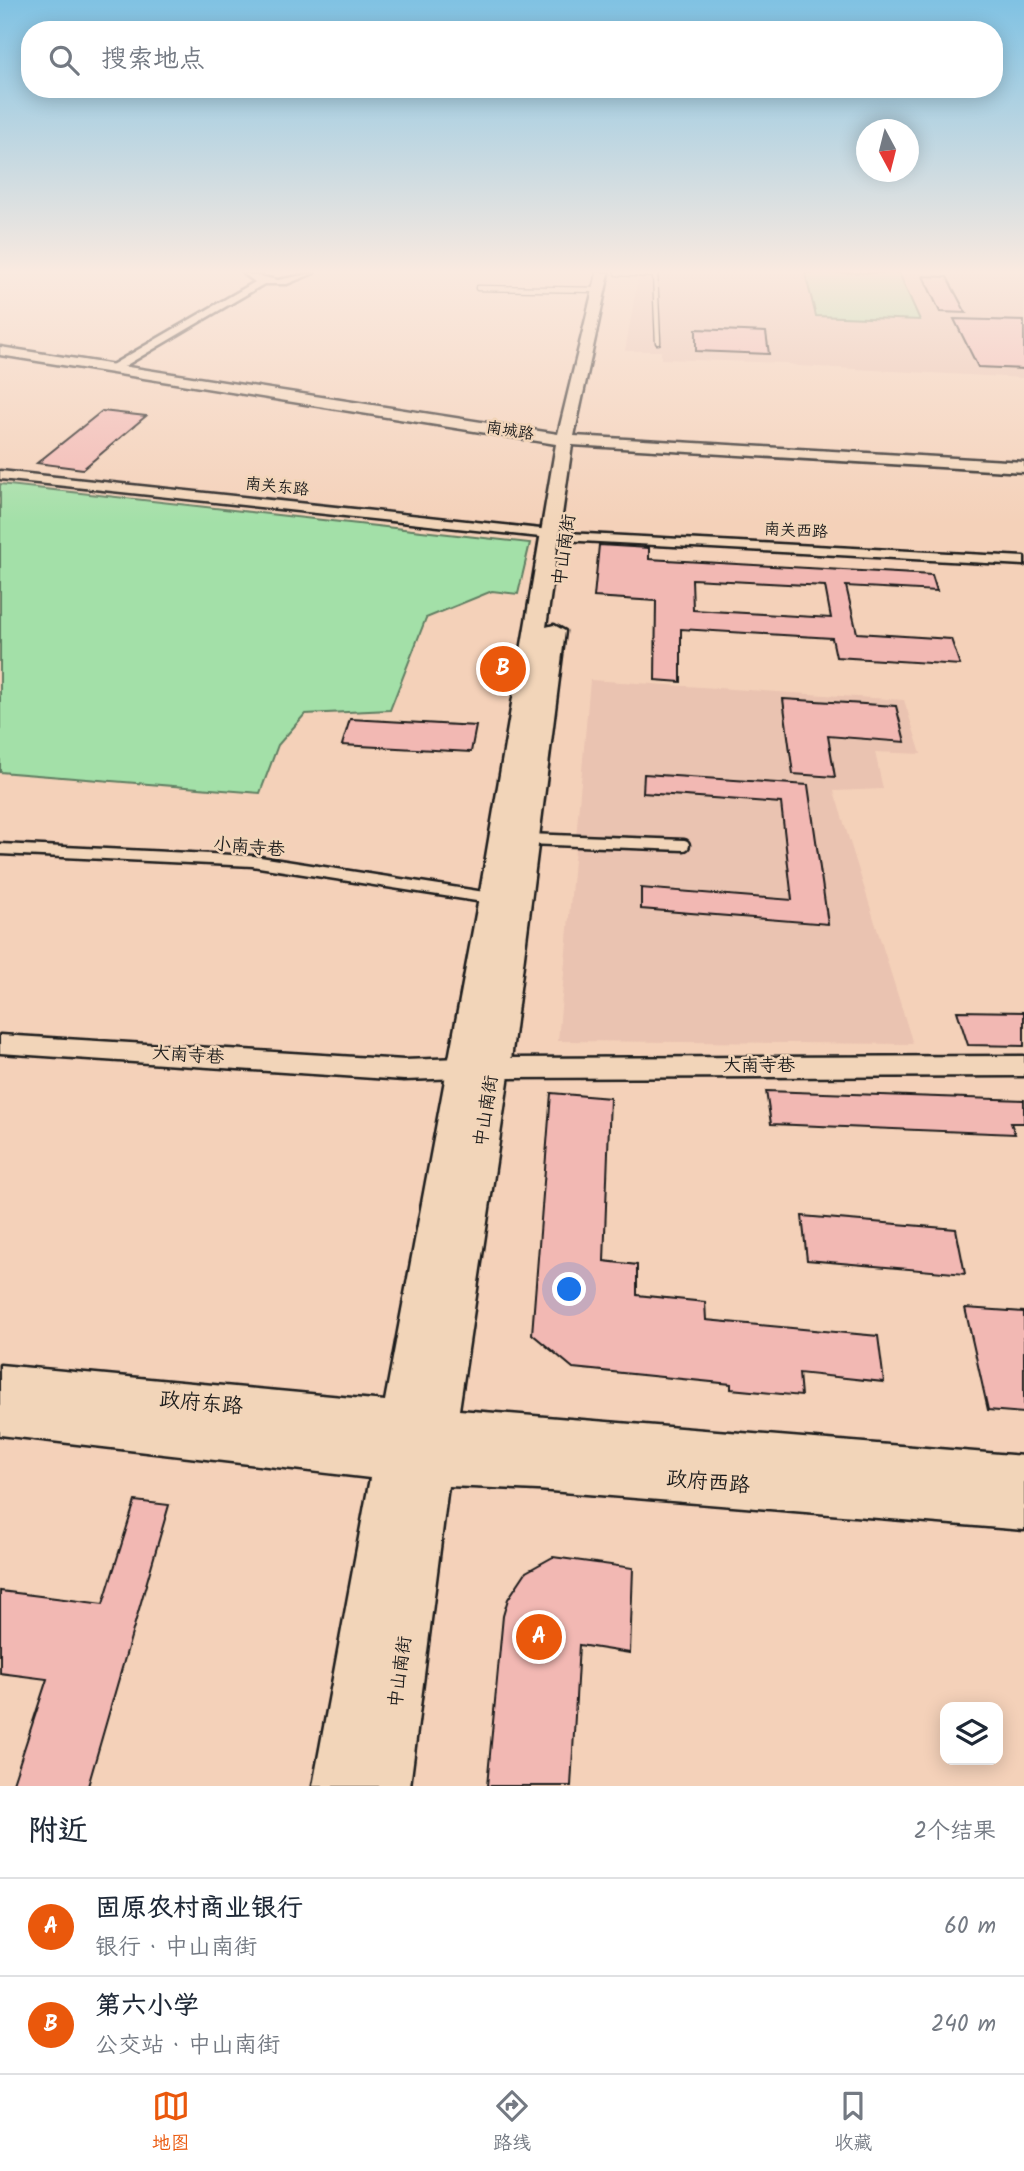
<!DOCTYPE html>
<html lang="zh">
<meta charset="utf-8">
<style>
:root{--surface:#fff;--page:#f2f2f3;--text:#1f2937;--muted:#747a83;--line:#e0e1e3;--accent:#ea580c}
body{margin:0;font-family:Kalam,"LXGW WenKai TC",sans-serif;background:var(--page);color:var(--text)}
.controls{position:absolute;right:21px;bottom:21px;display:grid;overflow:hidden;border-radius:14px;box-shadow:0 4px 18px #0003}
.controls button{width:63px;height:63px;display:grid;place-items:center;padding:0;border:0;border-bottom:2px solid var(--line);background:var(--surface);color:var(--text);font:35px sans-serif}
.compass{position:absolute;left:856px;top:119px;width:63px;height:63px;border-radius:50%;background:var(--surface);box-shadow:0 4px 18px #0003;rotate:173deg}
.you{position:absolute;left:570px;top:1290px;width:24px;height:24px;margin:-18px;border:5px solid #fff;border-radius:50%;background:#1a73e8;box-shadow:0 0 0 10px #1a73e833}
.badge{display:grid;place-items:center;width:46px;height:46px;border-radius:50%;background:var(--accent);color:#fff;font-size:23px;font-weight:700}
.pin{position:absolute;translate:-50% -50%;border:4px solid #fff;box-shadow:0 2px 7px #0006}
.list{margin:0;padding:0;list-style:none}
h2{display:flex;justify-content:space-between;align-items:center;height:91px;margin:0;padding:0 28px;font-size:30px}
h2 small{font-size:23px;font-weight:400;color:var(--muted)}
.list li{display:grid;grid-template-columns:46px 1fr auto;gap:21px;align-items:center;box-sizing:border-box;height:98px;padding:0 28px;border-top:2px solid var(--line)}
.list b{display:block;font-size:26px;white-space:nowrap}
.list p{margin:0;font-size:23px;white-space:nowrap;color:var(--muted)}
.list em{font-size:23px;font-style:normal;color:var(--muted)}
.icon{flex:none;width:38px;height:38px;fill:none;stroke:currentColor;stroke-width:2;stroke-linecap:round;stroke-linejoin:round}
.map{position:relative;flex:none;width:1024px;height:1786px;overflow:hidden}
.search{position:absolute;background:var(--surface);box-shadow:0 4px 18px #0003;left:21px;right:21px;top:21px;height:77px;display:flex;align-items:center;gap:18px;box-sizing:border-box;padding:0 24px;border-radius:28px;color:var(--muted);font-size:26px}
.sheet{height:287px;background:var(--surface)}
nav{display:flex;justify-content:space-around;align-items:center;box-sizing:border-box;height:98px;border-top:2px solid var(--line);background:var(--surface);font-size:19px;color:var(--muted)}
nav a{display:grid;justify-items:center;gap:4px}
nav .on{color:var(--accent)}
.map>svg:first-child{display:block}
.built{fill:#eac3b1}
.green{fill:#a3e0a8;stroke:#607e62;stroke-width:2}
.building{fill:#f2b8b3;stroke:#1c1c1c;stroke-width:2;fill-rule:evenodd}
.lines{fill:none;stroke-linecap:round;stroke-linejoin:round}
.lane-far1-casing{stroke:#1c1c1c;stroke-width:7}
.lane-casing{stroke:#1c1c1c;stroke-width:15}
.street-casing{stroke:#1c1c1c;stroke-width:5}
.secondary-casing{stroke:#1c1c1c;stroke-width:5}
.lane-far1{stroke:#f2d5b9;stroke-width:4.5}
.lane{stroke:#f2d5b9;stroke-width:10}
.street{fill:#f2d5b9;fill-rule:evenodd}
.secondary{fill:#f2d5b9;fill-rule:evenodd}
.labels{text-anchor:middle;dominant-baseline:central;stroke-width:5;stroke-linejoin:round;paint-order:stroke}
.far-street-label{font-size:16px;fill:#1c1c1c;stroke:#f2d5b9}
.street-label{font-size:18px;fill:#1c1c1c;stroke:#f2d5b9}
.near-street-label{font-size:21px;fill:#1c1c1c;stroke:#f2d5b9}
</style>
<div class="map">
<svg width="1024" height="1786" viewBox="0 0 1024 1786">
<rect width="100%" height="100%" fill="#f4d1b9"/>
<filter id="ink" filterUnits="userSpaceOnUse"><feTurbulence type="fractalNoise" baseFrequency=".0143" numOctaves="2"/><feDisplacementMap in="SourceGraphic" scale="14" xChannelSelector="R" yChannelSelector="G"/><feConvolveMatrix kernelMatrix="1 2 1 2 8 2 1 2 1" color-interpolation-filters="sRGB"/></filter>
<g filter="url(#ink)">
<path class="built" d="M639,273H1024V378L798,366L786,363L661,359V351H625Z
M590,680L904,700L921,754L875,752L883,789L834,791L913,1044L558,1041Z"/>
<path class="green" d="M805,273H899L920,320L816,316Z
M0,484L530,543L518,594L492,591L426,618L390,710L305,714L278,745L260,793L0,772Z"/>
<path class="building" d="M923,276L947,277L966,313L940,312Z
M954,319L1024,321V369L978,367Z
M696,329L766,332L769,354L696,351Z
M102,411L146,416L83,469L37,463Z
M599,545L649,548V559L932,575L937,591L846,586L857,633L951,639L960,665L836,657L832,638L681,629V682L655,680L656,601L594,597ZM692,579L825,586L831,618L693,610Z
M783,699L896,706L905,742L828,736L835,777L793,774Z
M350,719L476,726L471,752L342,745Z
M644,774L808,785L828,924L641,909V888L792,900L781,803L643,793Z
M957,1011L1024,1012V1046L968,1045Z
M766,1091L1024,1100V1123H1011L1015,1134L771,1124Z
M551,1093L610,1098L604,1261L637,1265V1295L705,1302L706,1320L878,1336L884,1382L799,1373L801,1396L731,1389V1384L573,1368L532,1334Z
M802,1216L956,1229L965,1274L807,1260Z
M965,1308L1024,1312V1413L988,1410Z
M135,1501L169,1505L88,1786H12L47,1679L0,1673V1591L103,1604Z
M553,1557L633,1568L630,1653L579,1645L571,1786H487L503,1616L508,1599L526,1572Z"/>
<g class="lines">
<defs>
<path id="lane-far1" d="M617,273L655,275
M655,273L658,342
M478,288L599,290"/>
<path id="lane" d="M527,839L684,845
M0,849L253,861L490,898"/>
<path id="street" d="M243,273L278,280L314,273L287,284H264L118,370H110V366L255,282Z
M0,471L550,530L557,534L550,538L0,479Z
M567,533L1024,557V565L562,540V534Z
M0,1035L404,1060L461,1058L469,1061L472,1068L469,1075L461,1078L404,1080L0,1053Z
M1024,1056V1076L494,1078L486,1075L483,1068L486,1061L494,1058Z"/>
<path id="secondary" d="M597,273H609L574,436L1024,462V472L572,445L546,627L554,625L565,631L510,1068L459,1410L1024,1456V1530L538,1490L448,1486L410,1786H313L370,1478L0,1435V1365L385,1401L479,898L556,444L0,355V347L558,434Z"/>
</defs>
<use href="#lane-far1" class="lane-far1-casing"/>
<use href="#lane" class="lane-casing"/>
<use href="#street" class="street-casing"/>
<use href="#secondary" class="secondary-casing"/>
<use href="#lane-far1" class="lane-far1"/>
<use href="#lane" class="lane"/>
<use href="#street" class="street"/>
<use href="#secondary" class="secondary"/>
</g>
</g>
<linearGradient id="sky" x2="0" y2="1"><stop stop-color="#80c2e3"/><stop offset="0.52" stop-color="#faeae0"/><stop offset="1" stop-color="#faeae0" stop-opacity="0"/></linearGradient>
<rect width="1024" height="523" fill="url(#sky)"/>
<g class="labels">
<g class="far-street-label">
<text transform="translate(510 431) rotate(9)">南城路</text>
<text transform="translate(277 487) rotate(6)">南关东路</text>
<text transform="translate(796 531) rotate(3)">南关西路</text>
</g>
<g class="street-label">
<text transform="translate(565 550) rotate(-82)">中山南街</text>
<text transform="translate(249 848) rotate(5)">小南寺巷</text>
<text transform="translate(188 1056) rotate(4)">大南寺巷</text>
<text x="759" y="1066">大南寺巷</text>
<text transform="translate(487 1111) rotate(-81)">中山南街</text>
<text transform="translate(401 1672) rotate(-82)">中山南街</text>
</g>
<g class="near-street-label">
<text transform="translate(201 1404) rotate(5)">政府东路</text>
<text transform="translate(708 1483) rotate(5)">政府西路</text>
</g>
</g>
</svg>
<div class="controls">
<button><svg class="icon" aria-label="layers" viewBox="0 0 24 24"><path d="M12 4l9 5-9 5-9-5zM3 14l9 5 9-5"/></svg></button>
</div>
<svg class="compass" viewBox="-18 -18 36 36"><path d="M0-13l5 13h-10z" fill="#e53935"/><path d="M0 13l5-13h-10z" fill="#747a83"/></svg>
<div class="you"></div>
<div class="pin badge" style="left:539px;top:1637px">A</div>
<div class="pin badge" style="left:503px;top:669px">B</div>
<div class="search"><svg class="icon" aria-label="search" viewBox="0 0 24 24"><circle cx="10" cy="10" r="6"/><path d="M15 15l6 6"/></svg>搜索地点</div>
</div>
<section class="sheet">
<h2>附近<small>2个结果</small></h2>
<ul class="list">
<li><span class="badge">A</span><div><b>固原农村商业银行</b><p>银行 · 中山南街</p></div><em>60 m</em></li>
<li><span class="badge">B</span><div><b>第六小学</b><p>公交站 · 中山南街</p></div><em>240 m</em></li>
</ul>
</section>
<nav>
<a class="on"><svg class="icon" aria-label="map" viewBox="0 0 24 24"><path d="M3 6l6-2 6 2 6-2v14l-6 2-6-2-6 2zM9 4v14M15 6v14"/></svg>地图</a>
<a><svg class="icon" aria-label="directions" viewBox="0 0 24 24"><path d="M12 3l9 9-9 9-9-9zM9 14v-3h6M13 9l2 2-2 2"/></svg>路线</a>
<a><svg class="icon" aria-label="saved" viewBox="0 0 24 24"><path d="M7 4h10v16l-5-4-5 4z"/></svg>收藏</a>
</nav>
